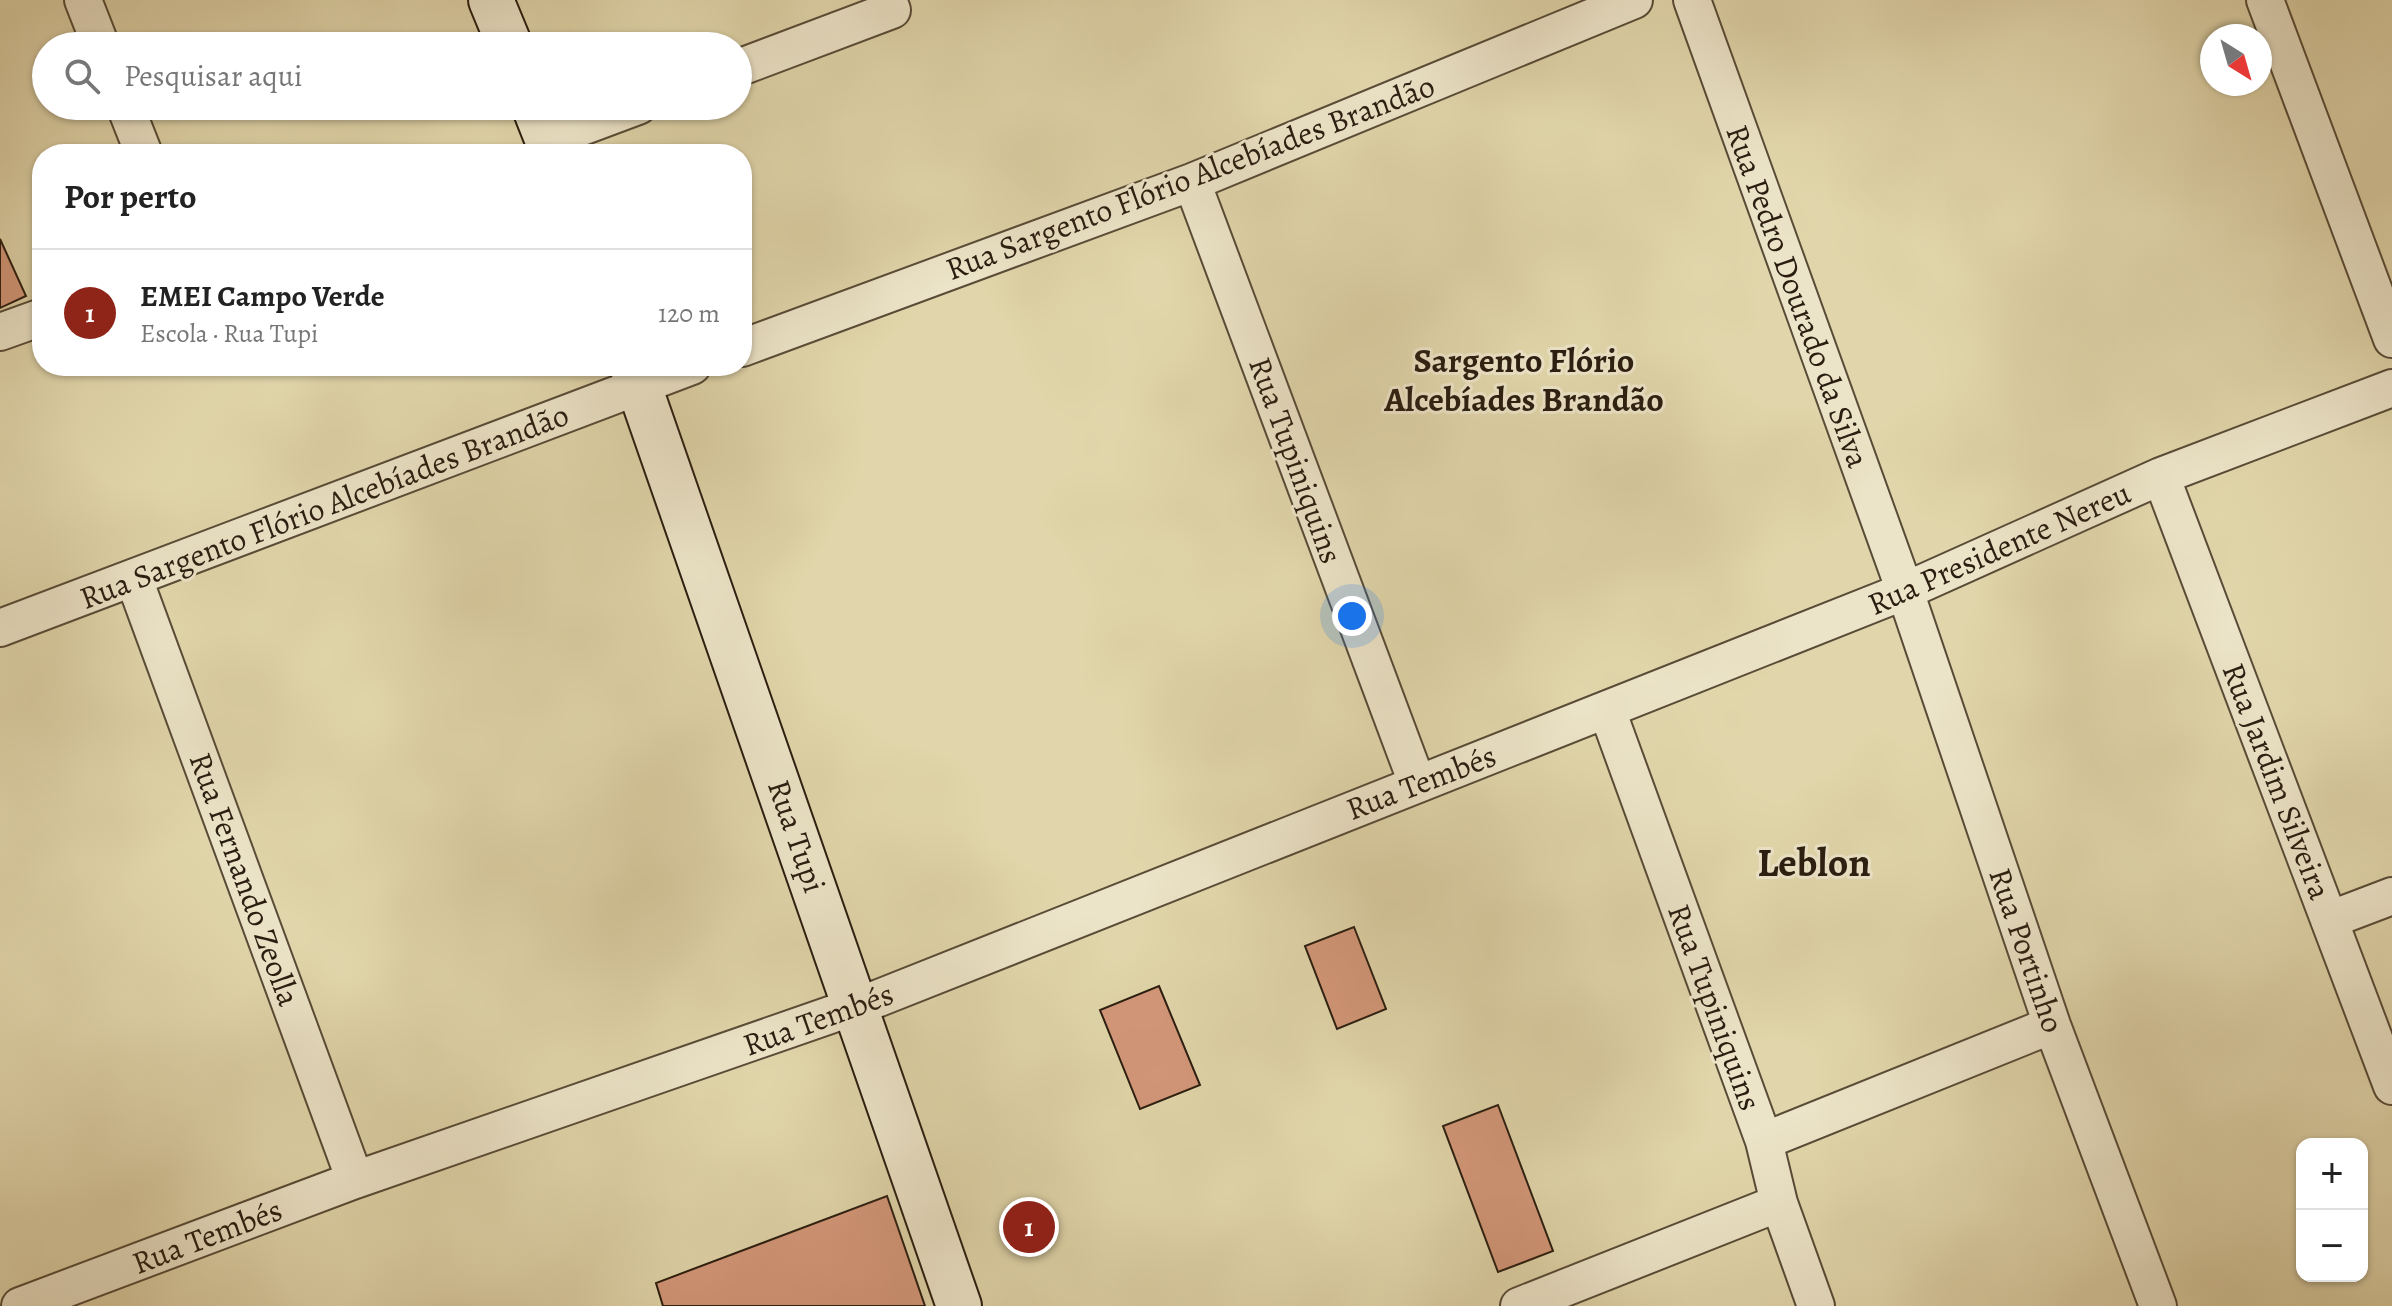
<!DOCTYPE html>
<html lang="pt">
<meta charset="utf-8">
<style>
:root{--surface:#fff;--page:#f6f6f6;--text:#222;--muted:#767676;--line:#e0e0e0;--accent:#8f2418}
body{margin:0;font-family:Alegreya,serif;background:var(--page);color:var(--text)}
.controls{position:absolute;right:24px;bottom:24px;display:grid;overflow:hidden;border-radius:16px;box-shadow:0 2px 6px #0004}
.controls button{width:72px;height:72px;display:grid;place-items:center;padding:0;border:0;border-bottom:2px solid var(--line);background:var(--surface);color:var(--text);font:40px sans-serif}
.compass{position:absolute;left:2200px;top:24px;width:72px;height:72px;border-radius:50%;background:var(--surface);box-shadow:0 2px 6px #0004;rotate:143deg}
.you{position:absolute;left:1352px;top:616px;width:28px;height:28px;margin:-20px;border:6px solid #fff;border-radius:50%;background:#1a73e8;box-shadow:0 0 0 12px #1a73e833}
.badge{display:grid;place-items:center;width:52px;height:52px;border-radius:50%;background:var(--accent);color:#fff;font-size:26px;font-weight:700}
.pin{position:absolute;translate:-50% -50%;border:4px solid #fff;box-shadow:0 2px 8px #0006}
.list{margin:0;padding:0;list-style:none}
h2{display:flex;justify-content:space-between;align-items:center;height:104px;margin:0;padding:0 32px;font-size:34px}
h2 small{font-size:26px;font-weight:400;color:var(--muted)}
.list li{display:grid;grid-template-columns:52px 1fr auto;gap:24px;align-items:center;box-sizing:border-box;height:128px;padding:0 32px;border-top:2px solid var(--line)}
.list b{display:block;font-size:30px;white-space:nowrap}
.list p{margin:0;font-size:26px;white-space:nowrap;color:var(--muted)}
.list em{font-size:26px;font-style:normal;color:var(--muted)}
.icon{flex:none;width:44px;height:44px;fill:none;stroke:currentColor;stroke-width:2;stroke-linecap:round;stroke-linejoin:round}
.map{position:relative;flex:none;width:2392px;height:1306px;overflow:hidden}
.search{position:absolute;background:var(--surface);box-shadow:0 2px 6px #0004;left:32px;top:32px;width:720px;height:88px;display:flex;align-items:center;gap:20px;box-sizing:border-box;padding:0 28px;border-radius:44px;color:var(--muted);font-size:30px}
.panel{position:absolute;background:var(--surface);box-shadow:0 2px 6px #0004;left:32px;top:144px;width:720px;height:232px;border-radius:32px}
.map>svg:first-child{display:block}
.building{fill:#d4987a;stroke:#2a1d10;stroke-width:2}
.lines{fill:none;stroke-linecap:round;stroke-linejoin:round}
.street-casing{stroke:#584b37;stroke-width:40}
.secondary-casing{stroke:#2a1d10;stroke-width:48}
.street{stroke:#ece4c8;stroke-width:36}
.secondary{stroke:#ece4c8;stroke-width:44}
.labels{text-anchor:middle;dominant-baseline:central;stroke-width:6;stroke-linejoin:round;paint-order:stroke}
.street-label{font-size:32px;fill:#2a1d10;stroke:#ece4c8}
.neighbourhood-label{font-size:34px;font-weight:bold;fill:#2a1d10;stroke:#ece4c8}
.district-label{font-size:40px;font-weight:bold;fill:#2a1d10;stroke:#ece4c8}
</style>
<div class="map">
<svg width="2392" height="1306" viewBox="0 0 2392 1306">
<rect width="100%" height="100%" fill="#e1d6ab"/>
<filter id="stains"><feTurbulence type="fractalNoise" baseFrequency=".0025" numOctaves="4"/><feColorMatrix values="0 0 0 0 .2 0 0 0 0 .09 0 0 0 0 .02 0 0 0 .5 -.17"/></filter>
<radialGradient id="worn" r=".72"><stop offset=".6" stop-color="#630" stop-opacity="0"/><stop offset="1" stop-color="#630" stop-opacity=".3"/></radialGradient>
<path class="building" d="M0,239L26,296L0,308Z
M1354,927L1386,1009L1337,1029L1305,946Z
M1159,986L1200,1085L1140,1109L1100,1010Z
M1498,1105L1553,1251L1498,1272L1443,1126Z
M887,1196L925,1306H663L656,1283Z"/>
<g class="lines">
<defs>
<path id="street" d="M83,0L101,46
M1692,0L1905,591L2052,1025L2158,1306
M2265,0L2392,339
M738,68L892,10L888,0
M125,106L144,154
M547,140L638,106
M1192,182L1417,783
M0,332L42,317
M742,348L1192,182L1634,0
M2161,476L2392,1086
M134,579L355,1180
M0,628L692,366
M1607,710L1764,1141L1779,1203L1816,1306
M2329,920L2392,896
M1764,1141L2052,1025
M20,1306L355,1180L879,998L1905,591L2161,476L2392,388
M1519,1306L1779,1203"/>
<path id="secondary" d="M491,0L510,46
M534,106L553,154
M632,366L959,1306"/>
</defs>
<use href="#street" class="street-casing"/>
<use href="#secondary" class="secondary-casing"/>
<use href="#street" class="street"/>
<use href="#secondary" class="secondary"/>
</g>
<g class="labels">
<g class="street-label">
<text transform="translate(1190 177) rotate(-21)">Rua Sargento Flório Alcebíades Brandão</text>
<text transform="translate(1798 296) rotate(70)">Rua Pedro Dourado da Silva</text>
<text transform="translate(1296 460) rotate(70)">Rua Tupiniquins</text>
<text transform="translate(324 506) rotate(-21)">Rua Sargento Flório Alcebíades Brandão</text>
<text transform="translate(1999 548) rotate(-24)">Rua Presidente Nereu</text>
<text transform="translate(2277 781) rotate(69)">Rua Jardim Silveira</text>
<text transform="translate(1421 782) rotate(-21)">Rua Tembés</text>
<text transform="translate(797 836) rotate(71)">Rua Tupi</text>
<text transform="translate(245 879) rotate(70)">Rua Fernando Zeolla</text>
<text transform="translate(2027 950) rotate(71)">Rua Portinho</text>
<text transform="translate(1715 1007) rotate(70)">Rua Tupiniquins</text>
<text transform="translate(818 1019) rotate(-20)">Rua Tembés</text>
<text transform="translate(207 1236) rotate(-21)">Rua Tembés</text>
</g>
<g class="neighbourhood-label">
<text x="1524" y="360">Sargento Flório<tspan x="1524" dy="39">Alcebíades Brandão</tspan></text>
</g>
<g class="district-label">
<text x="1814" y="862">Leblon</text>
</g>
</g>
<rect width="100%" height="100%" filter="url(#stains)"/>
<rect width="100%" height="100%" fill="url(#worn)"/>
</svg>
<div class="controls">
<button>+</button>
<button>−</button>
</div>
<svg class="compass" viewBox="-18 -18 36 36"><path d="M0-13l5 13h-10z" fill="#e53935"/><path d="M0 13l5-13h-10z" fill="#767676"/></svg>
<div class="you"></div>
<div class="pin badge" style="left:1029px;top:1227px">1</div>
<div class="search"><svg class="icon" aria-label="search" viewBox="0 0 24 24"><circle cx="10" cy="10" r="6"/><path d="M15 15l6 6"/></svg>Pesquisar aqui</div>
<section class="panel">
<h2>Por perto<small></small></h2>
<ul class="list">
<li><span class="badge">1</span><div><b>EMEI Campo Verde</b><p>Escola · Rua Tupi</p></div><em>120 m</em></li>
</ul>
</section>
</div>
